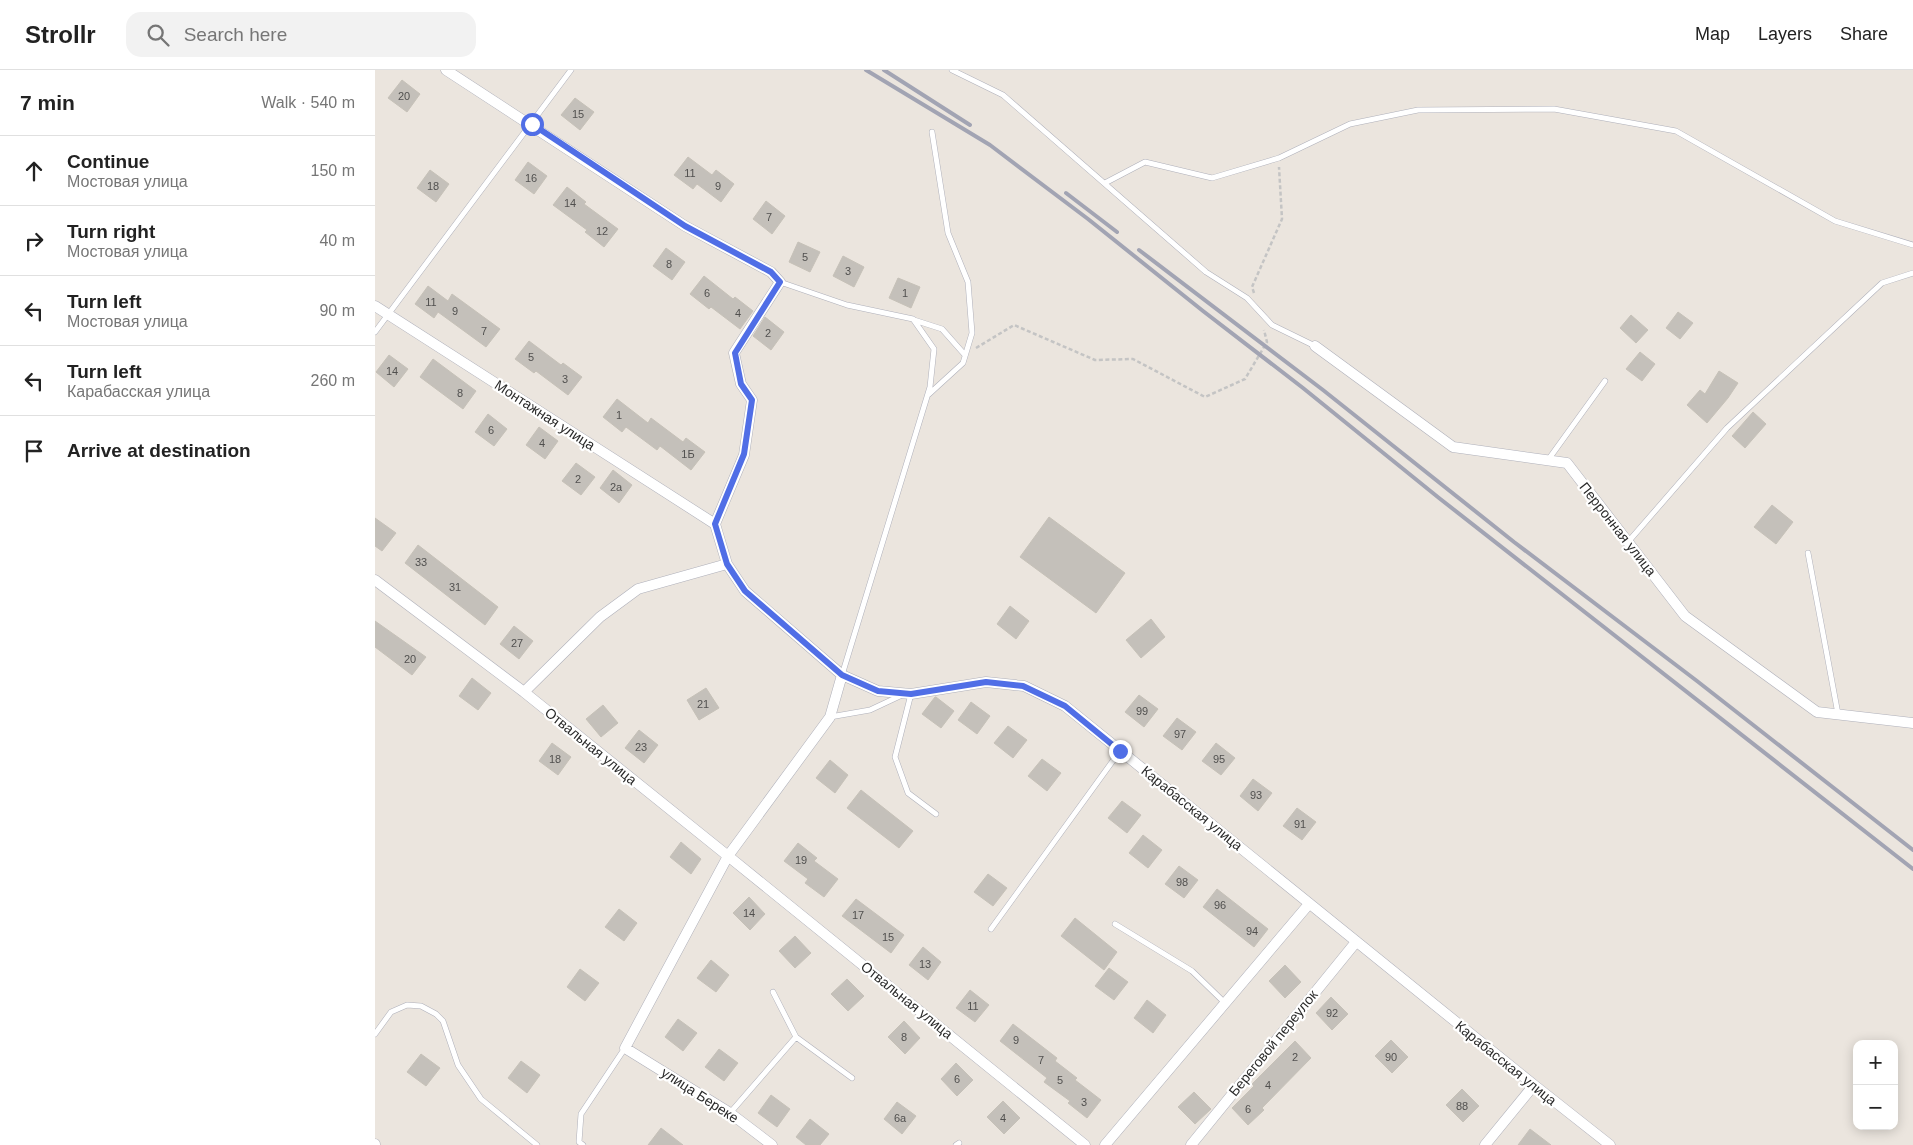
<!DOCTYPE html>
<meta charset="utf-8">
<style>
:root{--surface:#fff;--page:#f2f2f2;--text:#222;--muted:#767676;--line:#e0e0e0}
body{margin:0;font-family:Arial,sans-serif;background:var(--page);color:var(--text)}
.controls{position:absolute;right:15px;bottom:15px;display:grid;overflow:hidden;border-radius:10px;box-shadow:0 2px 12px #0003}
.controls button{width:45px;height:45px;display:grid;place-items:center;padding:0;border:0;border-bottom:1px solid var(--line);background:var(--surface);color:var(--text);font:25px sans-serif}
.stop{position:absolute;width:15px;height:15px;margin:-11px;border:4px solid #506ee6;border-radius:50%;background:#fff}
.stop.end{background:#506ee6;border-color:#fff;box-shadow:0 1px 5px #0008}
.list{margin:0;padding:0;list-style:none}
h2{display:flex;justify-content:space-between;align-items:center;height:65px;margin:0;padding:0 20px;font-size:21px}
h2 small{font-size:16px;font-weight:400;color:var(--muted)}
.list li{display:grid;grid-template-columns:32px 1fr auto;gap:15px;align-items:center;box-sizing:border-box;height:70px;padding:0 20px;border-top:1px solid var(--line)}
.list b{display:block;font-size:19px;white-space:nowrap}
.list p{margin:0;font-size:16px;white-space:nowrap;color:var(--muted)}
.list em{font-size:16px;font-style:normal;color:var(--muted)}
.icon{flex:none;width:28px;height:28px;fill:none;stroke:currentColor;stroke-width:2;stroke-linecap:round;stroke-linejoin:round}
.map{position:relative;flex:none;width:1538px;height:1075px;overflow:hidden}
header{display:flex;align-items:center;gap:30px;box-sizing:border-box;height:70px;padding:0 25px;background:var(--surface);border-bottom:1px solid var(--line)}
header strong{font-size:24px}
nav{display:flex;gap:28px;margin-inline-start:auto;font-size:18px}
.search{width:350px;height:45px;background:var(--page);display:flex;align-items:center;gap:12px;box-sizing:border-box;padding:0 18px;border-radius:15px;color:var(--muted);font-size:19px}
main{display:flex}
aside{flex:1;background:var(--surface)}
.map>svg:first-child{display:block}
.building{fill:#c4c0ba;stroke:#c6c1b8}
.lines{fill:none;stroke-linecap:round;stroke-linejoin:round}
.service-casing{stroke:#afb0ba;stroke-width:6}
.minor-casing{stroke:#afb0ba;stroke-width:11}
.path{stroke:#c4c4c4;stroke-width:2.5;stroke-dasharray:4 2.5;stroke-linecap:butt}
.service{stroke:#fff;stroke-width:5}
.minor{stroke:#fff;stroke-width:10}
.rail{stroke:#a2a4b3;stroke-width:4}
.route{stroke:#506ee6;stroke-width:6}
.labels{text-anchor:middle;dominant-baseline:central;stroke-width:4.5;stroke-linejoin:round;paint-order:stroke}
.number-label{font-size:11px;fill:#51504f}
.street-label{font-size:14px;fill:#2b2b2b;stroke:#fff}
</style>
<header>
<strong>Strollr</strong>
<div class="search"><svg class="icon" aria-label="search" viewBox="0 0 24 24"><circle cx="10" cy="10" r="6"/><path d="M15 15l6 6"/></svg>Search here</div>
<nav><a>Map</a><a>Layers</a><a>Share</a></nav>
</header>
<main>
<aside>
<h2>7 min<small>Walk · 540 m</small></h2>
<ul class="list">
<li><svg class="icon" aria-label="ahead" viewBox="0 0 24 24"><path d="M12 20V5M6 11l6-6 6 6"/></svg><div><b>Continue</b><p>Мостовая улица</p></div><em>150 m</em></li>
<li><svg class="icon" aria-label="right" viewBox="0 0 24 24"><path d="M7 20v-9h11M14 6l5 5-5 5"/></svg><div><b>Turn right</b><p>Мостовая улица</p></div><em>40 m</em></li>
<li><svg class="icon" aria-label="left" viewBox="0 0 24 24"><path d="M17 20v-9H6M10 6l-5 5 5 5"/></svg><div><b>Turn left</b><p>Мостовая улица</p></div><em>90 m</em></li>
<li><svg class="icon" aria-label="left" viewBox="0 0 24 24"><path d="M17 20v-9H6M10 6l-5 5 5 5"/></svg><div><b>Turn left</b><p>Карабасская улица</p></div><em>260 m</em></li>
<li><svg class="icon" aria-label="arrive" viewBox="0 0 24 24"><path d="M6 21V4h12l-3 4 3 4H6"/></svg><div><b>Arrive at destination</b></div></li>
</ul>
</aside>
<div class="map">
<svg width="1538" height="1075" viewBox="0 0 1538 1075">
<rect width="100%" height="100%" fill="#ebe5de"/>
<path class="building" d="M27,10L45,24L32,42L13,28Z
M200,28L219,42L205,60L186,45Z
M313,87L337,105L341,100L359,114L346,132L322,114L318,119L299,105Z
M153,92L172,106L159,124L140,110Z
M55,100L74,114L61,132L42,118Z
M192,117L211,132L209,134L243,159L229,177L210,162L212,160L178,135Z
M391,131L410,146L397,164L378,149Z
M423,172L445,182L435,202L414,192Z
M291,178L310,192L297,210L278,196Z
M468,186L489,197L479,217L458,206Z
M329,206L358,229L360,227L378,241L365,259L336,237L334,239L315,224Z
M523,208L545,217L536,238L514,228Z
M53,216L73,231L77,224L125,259L111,277L63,242L59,248L40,234Z
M1303,242L1318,253L1305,269L1291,258Z
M1256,245L1273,260L1261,273L1245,258Z
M390,247L409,262L396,280L378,266Z
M154,271L186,295L188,293L207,307L193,325L161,301L159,303L140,289Z
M1265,282L1280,294L1267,311L1251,299Z
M14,285L33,299L19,317L1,302Z
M58,289L101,321L88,339L45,307Z
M1344,301L1363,313L1353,328L1332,353L1312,335L1325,320L1330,324Z
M242,329L273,353L276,348L308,372L311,368L330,382L316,400L285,376L282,380L251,357L247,362L228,347Z
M1378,342L1391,354L1370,378L1357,366Z
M113,344L132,359L119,376L100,362Z
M164,357L183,371L170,389L151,375Z
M201,393L220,407L206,425L187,411Z
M238,400L257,415L244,433L225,418Z
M1397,435L1418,452L1401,474L1379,457Z
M674,447L750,503L721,543L645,487Z
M0,448L21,463L7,481L0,476Z
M43,475L123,537L110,555L30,493Z
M635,536L654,551L641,569L622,554Z
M776,549L790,567L766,588L751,570Z
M0,551L51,587L37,605L0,577Z
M139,556L158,571L144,589L125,574Z
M97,608L116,623L103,640L84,626Z
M331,618L344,638L324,650L312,630Z
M764,625L783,639L769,657L750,642Z
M560,627H561L579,641L566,658L547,644Z
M596,632L615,646L602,664L583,650Z
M228,635L243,653L226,667L211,649Z
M802,648L821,662L807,680L788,666Z
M633,656L652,670L638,688L619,673Z
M264,660L283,675L269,693L250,678Z
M177,673L196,687L183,705L164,691Z
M841,673L860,688L846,705L827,691Z
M667,689L686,703L672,721L653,706Z
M455,690L473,705L460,723L441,708Z
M878,709L897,723L883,741L865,726Z
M486,720L538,761L524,778L472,738Z
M747,731L766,745L752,763L733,748Z
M922,738L941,752L927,770L908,756Z
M768,765L787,780L773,798L754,783Z
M306,772L326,789L316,804L295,787Z
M423,773L442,788L439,791L463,809L449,827L430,813L433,809L409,791Z
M804,796L823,810L809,828L790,814Z
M613,804L632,818L618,836L599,822Z
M842,819L893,859L879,877L828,837Z
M374,827L390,844L375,860L358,843Z
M481,829L529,865L516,883L467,846Z
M244,839L262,853L249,871L230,857Z
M700,848L742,882L729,900L686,866Z
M420,866L436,883L420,898L404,881Z
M548,877L566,892L553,910L534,895Z
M336,890L354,905L341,922L322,908Z
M910,895L926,912L910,928L894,911Z
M734,898L753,912L739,930L720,916Z
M205,899L224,913L210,931L192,917Z
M472,909L489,926L473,941L456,924Z
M595,920L614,935L600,952L581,938Z
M956,927L973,944L957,960L941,943Z
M772,930L791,945L778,963L759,948Z
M303,949L322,963L308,981L290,967Z
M529,951L545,968L530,984L513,967Z
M638,954L682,988L680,991L702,1008L700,1010L726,1030L712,1048L693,1033L695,1031L669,1012L672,1008L625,971Z
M1016,970L1033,987L1017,1003L1000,986Z
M920,971L936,988L887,1038L889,1040L873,1055L857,1038L879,1016L877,1014Z
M344,979L363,993L349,1011L330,997Z
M46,984L65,998L51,1016L32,1002Z
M146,991L165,1005L152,1023L133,1008Z
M581,993L598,1010L582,1026L566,1009Z
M1087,1019L1104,1036L1088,1052L1071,1035Z
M819,1022L836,1039L820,1054L803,1037Z
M396,1025L415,1039L402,1057L383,1043Z
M628,1031L645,1048L629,1064L612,1047Z
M522,1032L541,1046L527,1064L509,1049Z
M435,1049L454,1064L445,1075H431L421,1067Z
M286,1058L308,1075H273Z
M1155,1059L1176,1075H1143Z"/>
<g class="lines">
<defs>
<path id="service" d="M577,0L628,25L831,202L872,228L897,255L940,276
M730,113L770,92L837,108L904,88L975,54L1043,40L1179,39L1301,61L1460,151L1538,175
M405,212L472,235L538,249L559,279L555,317L467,605
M539,250L567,259L590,285
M0,262L196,0
M553,325L588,293L597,263L593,212L573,163L557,62
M1173,390L1230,311
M1253,472L1352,358L1507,213L1538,203
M1433,483L1463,644
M536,624L520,687L533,723L561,744
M455,647L495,640L527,625
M740,854L817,901L850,933
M616,859L745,681
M398,922L421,967L477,1008
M0,964L16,942L32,935L46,936L61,944L68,951L83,995L106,1029L162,1075
M355,1043L421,967
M208,1075L204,1072L206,1044L250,978
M581,1075L584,1073"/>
<path id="minor" d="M71,0L310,156L396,202L405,212L359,283L366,314L377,330L369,385L340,454
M0,236L340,454
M940,276L1078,377L1192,393L1310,546L1442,642L1538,653
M340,454L352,494L370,521L467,605L503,621L536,624L611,612L649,616L690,636L1159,1015L1235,1075
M0,510L149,622L225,547L263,519L352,494
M149,622L353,786L455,647L467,605
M0,1074V1075
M397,1075L355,1043L250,978L353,786L710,1075
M730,1075L934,834
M816,1075L981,872
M1110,1075L1159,1015"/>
</defs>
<use href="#service" class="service-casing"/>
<use href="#minor" class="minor-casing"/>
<path class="path" d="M879,223L877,217L907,149L904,97
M601,278L639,255L720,290L758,289L830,327L870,309L892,272L889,260"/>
<use href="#service" class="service"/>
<use href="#minor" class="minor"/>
<path class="rail" d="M491,0L615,75L713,149L828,241L928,318L1064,428L1538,799
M509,0L595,55
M691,123L742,162
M764,180L948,320L1139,472L1322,611L1538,780"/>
</g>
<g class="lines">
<path class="route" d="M157,54L310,156L396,202L405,212L360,283L366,314L377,330L369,384L340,454L352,494L370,521L467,605L503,621L536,624L611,612L648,616L690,636L745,681"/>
</g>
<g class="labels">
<g class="number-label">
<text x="29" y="26">20</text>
<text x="203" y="44">15</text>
<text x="315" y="103">11</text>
<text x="156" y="108">16</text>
<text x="58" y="116">18</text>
<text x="343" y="116">9</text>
<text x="195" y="133">14</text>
<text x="394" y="147">7</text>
<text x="227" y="161">12</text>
<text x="430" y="187">5</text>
<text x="294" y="194">8</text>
<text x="473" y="201">3</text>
<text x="332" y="223">6</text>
<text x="530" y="223">1</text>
<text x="56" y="232">11</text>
<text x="80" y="241">9</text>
<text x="363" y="243">4</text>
<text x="109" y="261">7</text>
<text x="393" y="263">2</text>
<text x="156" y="287">5</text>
<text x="17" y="301">14</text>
<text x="190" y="309">3</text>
<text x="85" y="323">8</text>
<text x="244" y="345">1</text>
<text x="116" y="360">6</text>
<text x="167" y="373">4</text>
<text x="313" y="384">1Б</text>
<text x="203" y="409">2</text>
<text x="241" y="417">2а</text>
<text x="46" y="492">33</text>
<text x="80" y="517">31</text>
<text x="142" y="573">27</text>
<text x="35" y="589">20</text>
<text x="328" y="634">21</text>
<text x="767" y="641">99</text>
<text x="805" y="664">97</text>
<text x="266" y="677">23</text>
<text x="180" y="689">18</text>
<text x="844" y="689">95</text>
<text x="881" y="725">93</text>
<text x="925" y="754">91</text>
<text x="426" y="790">19</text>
<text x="807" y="812">98</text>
<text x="845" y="835">96</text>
<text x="374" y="843">14</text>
<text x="483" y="845">17</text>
<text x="877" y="861">94</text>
<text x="513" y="867">15</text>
<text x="550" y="894">13</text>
<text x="598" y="936">11</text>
<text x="957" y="943">92</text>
<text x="529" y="967">8</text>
<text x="641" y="970">9</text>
<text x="920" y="987">2</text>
<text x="1016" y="987">90</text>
<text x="666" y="990">7</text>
<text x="582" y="1009">6</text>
<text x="685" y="1010">5</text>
<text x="893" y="1015">4</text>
<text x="709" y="1032">3</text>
<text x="1087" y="1036">88</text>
<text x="873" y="1039">6</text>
<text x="525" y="1048">6а</text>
<text x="628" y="1048">4</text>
</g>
<g class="street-label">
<text transform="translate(170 345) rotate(33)">Монтажная улица</text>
<text transform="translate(1243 459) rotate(52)">Перронная улица</text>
<text transform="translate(216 676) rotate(39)">Отвальная улица</text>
<text transform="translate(817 738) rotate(39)">Карабасская улица</text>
<text transform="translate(532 930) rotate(39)">Отвальная улица</text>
<text transform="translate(898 973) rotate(-51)">Береговой переулок</text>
<text transform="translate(1131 993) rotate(39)">Карабасская улица</text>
<text transform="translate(325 1025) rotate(33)">улица Береке</text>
</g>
</g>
</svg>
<div class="controls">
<button>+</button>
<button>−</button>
</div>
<div class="stop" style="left:157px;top:54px"></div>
<div class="stop end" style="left:745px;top:681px"></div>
</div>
</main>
